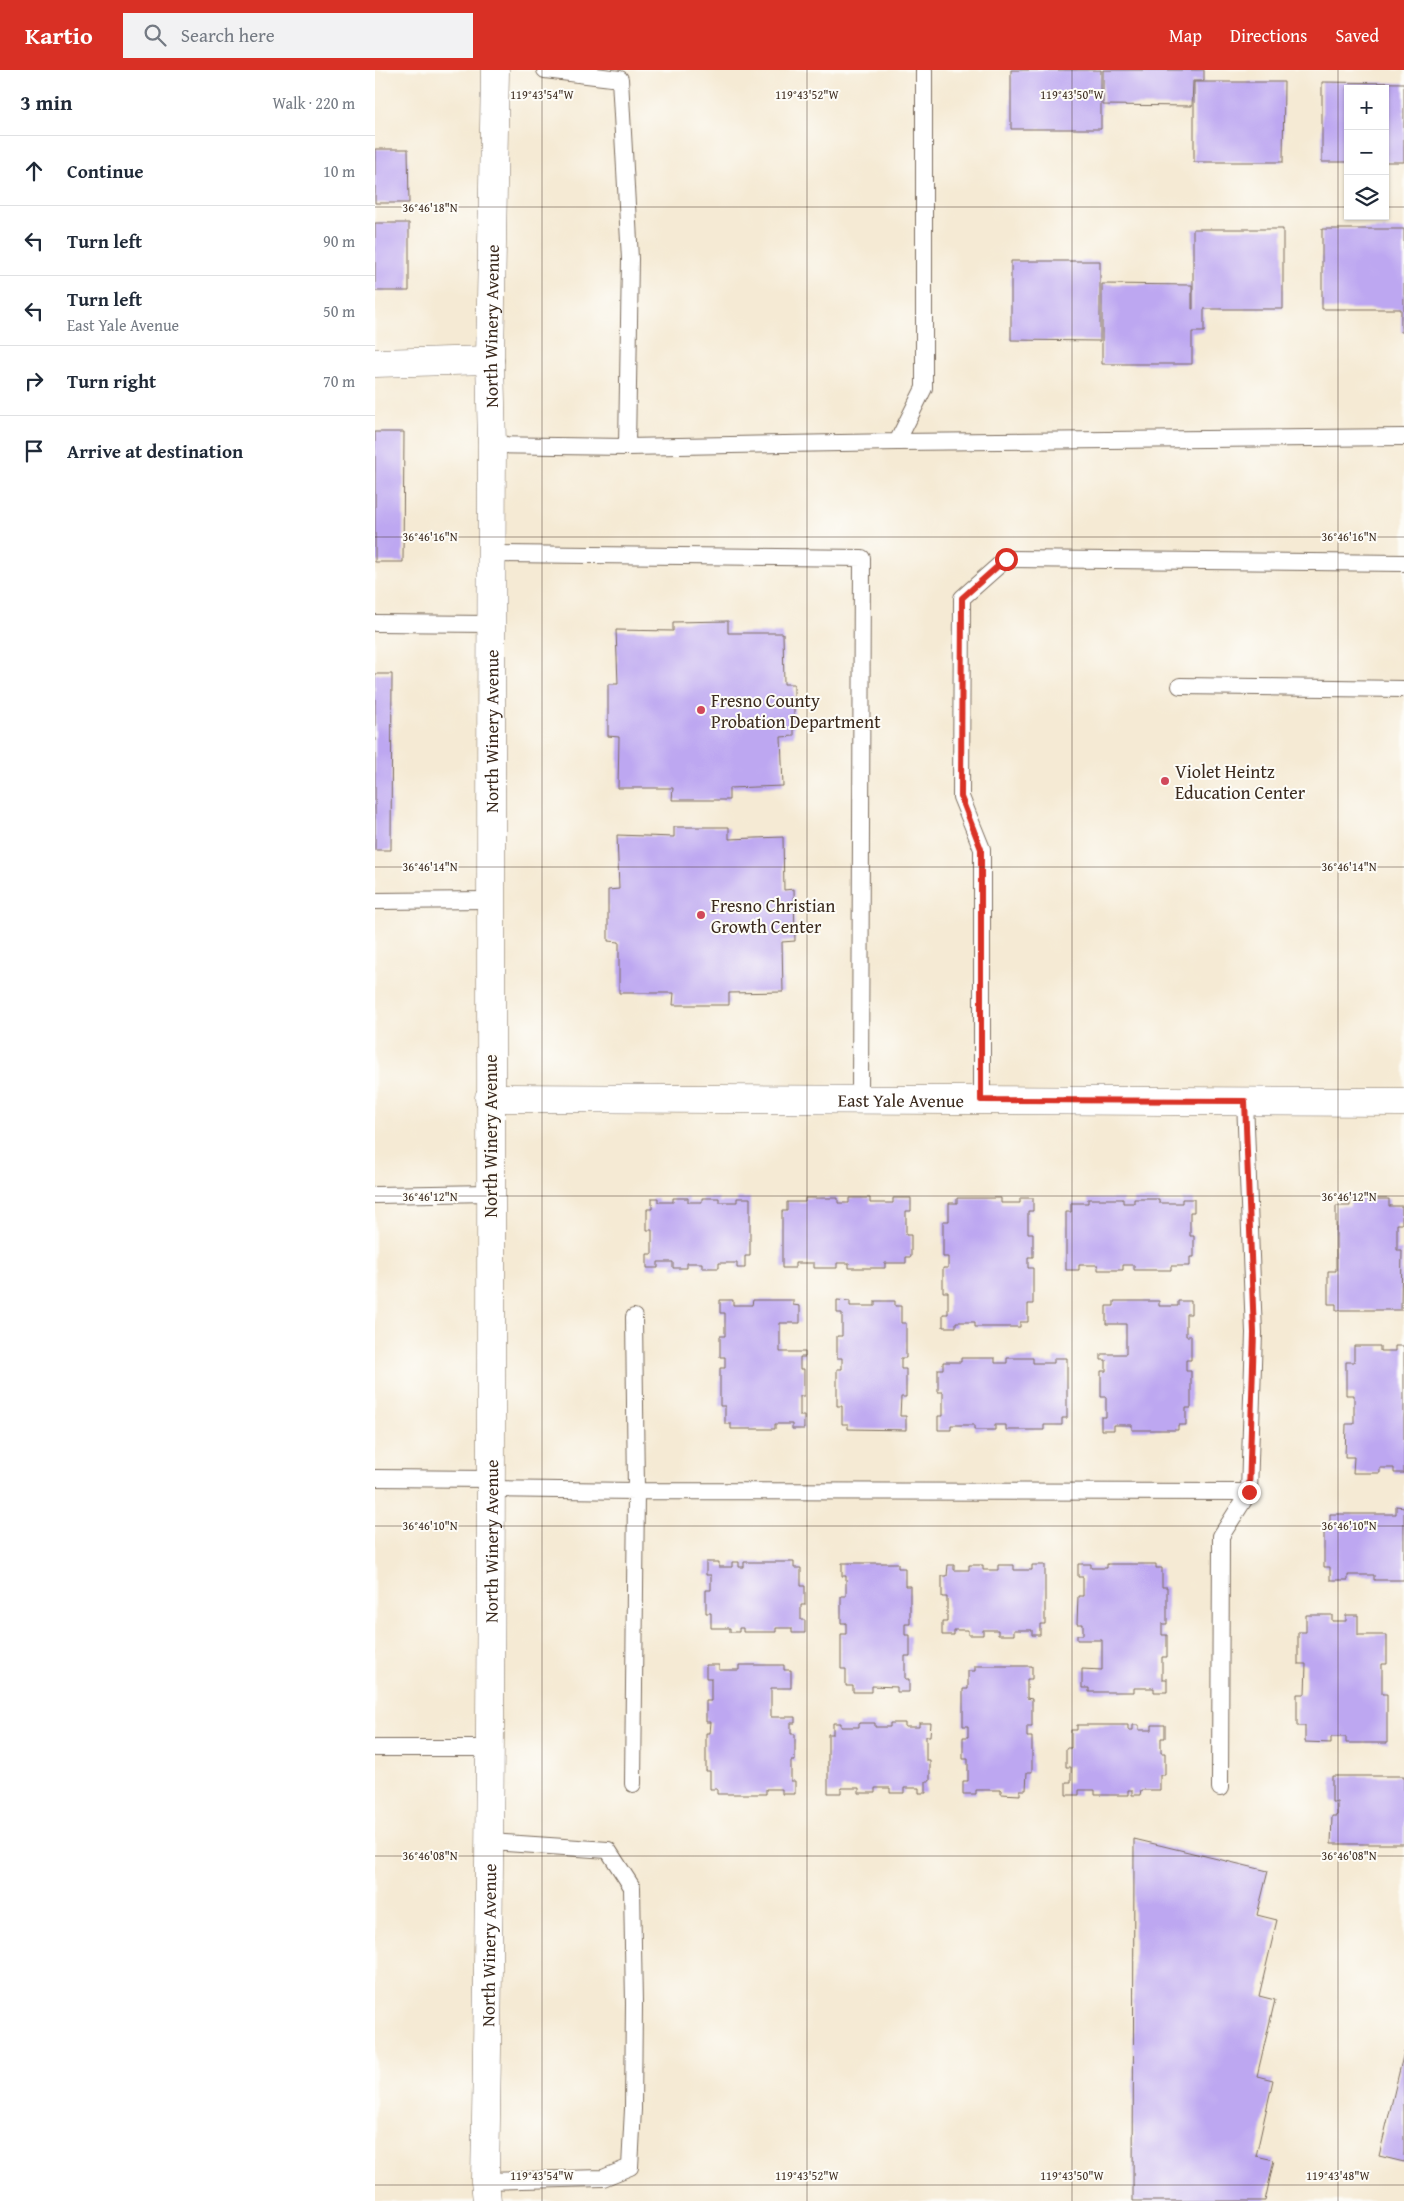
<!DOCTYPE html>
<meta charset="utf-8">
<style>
:root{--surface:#fff;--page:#f2f2f3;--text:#1f2937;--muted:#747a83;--line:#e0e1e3;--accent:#d93025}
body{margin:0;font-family:"Gentium Book Plus",serif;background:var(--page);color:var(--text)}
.controls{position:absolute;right:15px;top:15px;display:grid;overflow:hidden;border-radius:0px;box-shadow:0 1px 4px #0004}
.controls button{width:45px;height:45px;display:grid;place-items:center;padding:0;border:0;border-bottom:1px solid var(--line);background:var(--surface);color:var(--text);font:25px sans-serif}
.stop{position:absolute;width:15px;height:15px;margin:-11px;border:4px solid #d93025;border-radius:50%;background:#fff}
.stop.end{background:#d93025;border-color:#fff;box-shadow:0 1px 5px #0008}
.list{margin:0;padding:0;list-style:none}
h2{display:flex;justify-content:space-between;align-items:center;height:65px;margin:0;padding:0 20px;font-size:21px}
h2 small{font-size:16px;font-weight:400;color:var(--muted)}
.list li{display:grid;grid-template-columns:32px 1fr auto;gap:15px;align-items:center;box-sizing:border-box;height:70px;padding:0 20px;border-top:1px solid var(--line)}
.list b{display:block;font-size:19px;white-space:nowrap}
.list p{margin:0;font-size:16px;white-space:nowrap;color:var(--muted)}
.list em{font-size:16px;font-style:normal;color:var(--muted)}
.icon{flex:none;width:28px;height:28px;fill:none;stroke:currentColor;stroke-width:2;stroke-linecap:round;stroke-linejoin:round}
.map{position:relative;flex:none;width:1029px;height:2131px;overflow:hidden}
header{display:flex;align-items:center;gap:30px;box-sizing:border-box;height:70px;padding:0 25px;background:var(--accent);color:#fff}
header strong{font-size:24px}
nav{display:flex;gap:28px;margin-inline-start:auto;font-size:18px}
.search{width:350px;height:45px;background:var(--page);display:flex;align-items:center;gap:12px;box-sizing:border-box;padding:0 18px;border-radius:0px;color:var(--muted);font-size:19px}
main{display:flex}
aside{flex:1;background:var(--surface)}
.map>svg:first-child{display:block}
.building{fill:#bda7f1}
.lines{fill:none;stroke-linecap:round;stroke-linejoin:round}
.service-casing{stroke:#7c6d5e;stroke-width:18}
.minor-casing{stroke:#7c6d5e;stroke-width:29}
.tertiary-casing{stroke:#7c6d5e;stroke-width:29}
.service{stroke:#fff;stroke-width:16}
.minor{stroke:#fff;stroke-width:28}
.tertiary{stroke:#fff;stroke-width:28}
.route{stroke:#d93025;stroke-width:6}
.ticks{fill:none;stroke:#3b2a1e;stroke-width:1;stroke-opacity:0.45}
.poi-dot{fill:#d1495b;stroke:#fdfcf7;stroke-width:2}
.labels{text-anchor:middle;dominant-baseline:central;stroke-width:4;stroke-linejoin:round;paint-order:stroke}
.street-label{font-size:18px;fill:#3b2a1e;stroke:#fdfcf7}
.poi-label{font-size:18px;fill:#3b2a1e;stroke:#fdfcf7;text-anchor:start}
.ticks-label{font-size:12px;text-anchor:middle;fill:#3b2a1e;stroke:#fdfcf7;stroke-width:4;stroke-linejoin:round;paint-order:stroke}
</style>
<header>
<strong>Kartio</strong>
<div class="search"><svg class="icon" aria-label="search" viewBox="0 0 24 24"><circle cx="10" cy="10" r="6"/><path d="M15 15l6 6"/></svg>Search here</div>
<nav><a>Map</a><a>Directions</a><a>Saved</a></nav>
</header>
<main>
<aside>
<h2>3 min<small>Walk · 220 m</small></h2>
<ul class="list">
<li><svg class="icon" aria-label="ahead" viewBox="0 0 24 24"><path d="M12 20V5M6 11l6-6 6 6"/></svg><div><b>Continue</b></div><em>10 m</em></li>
<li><svg class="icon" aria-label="left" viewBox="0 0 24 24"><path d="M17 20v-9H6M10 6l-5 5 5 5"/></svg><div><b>Turn left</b></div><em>90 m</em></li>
<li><svg class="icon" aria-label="left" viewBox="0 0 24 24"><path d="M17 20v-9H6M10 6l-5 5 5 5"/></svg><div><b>Turn left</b><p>East Yale Avenue</p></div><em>50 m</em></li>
<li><svg class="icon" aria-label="right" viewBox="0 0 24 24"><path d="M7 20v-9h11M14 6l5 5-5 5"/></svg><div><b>Turn right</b></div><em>70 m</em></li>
<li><svg class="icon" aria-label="arrive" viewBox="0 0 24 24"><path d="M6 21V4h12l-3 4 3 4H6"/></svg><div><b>Arrive at destination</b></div></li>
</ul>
</aside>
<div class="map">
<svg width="1029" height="2131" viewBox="0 0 1029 2131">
<rect width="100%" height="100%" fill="#fdfcf7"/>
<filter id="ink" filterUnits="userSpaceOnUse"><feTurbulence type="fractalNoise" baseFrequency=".02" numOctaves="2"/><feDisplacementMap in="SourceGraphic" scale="10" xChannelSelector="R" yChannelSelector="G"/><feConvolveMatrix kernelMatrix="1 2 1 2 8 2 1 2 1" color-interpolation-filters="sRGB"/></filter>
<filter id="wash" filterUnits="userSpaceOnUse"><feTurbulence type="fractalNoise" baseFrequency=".0096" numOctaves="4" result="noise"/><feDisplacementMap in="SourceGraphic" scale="20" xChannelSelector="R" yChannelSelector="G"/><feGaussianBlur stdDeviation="1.12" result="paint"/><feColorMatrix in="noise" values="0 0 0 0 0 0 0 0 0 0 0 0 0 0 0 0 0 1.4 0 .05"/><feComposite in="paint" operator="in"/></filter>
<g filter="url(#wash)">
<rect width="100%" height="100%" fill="#f5ead4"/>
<g id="blocks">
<path class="building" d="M636,0H726V59H636Z
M728,0H829V11H818L817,36L728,35Z
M819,12H909L908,92H819Z
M947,12L1029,13V92H1010V19H973V92H947Z
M0,79H33L34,133H0Z
M0,153H34V221H0Z
M818,159H908V239H829V262H817V294H727V214L817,215V239H818Z
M947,159H1029V262H1026V239H947Z
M636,191H725V271L636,270Z
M0,362H29L28,492H0Z
M353,551V563H408L409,614H419V666L406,667L408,716L354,718V730H297L298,718H243L244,667L233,666V614H243L241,560L298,561V552Z
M0,604H17L16,780H0Z
M299,757H354V769L408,767L409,820L419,819L420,871L407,872L408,922L354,923V935H298L299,923H244V872L233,871V820L244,819L242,765L299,767Z
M277,1128H283V1132H298V1128H313V1132H327V1128H344V1132H362V1128H375V1186H370V1198H362V1193H344V1198H327V1193H312V1198H298V1192H283V1198H272V1184H277V1160H272V1139H277Z
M430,1128H463V1133H474V1128H495V1133H518V1128H536V1141H531V1165H536V1187H531V1193H510V1198H474V1193H462V1198H439V1193H420V1198H407V1141H412V1132H430Z
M582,1128H626V1133H645V1128H658V1141H653V1163H658V1187H653V1198H658V1234H653V1252H645V1257H600V1252H581V1257H568V1244H573V1222H568V1198H573V1187H568V1151H574V1133H582Z
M713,1129H748V1133H759V1129H784V1133H807V1129H819V1142H815V1166H819V1187H815V1196H796V1200H759V1195H748V1200H723V1195H704V1200H691V1142H696V1133H713Z
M975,1129H1014V1136H1027V1154H1022V1180H1027L1026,1240H961V1234H953V1201H961V1136H975Z
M345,1230H358V1235H377L378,1230H418V1235L425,1236V1253H405V1282H430V1287H425V1299H429V1326H425V1346H429V1359H417V1354H400V1359H356V1354H350V1336H345V1298H350V1287H345V1266H350V1243H345Z
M462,1230L475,1231V1236H500V1231H520V1236H526V1253H531V1288H526V1299H531V1327H526L525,1346H531V1360L473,1359V1354H467V1336H462V1299H467V1288H462V1266H467V1243H462Z
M739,1231H784V1236H803V1231H816V1244H811V1266H816V1290H811V1301H816V1338H811V1355H803V1360H757V1355H739V1360H726V1347H731V1327H726V1301H731V1290H726V1284H751V1254H731V1236H739Z
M979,1276H1005V1281H1020V1276H1029V1403H1019V1398H1005V1403H978L979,1387H970L971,1354H979V1325H971V1292H979Z
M586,1288H620V1293H632V1288H658V1293H679V1288H692V1348H687V1355H669V1360H631V1355H620V1360H599V1355H576V1360H563V1346H568V1322H563V1299H568V1292H586Z
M1021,1436L1029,1437V1510H999V1505H973V1510H955V1497H949V1457H955V1444H1021Z
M331,1492H344V1497H357V1492H364V1497H369V1492H419V1498H426V1516H430V1535H426V1550H430V1563H417V1558H401V1562H368V1558H364V1562H355V1558H336V1543H331V1520H336V1505H331Z
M467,1493H523V1498H530V1516H535V1554H530V1565H535V1586H530V1609H534V1622H522V1617L497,1616V1622H478V1616H471V1599H466V1564H471V1553H466V1526H471V1506H467Z
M703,1494H716V1498H732V1494H781V1498H787V1517H792V1554H787V1565H792V1587H787V1609H792V1622H779V1618H759V1622H714V1618H707V1599L727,1600V1570H702V1565H708V1554H702L703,1526H708V1507H703Z
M573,1495H579V1500H594V1495H608V1500H623V1495H639V1500H657V1495H670V1554H665V1565H657V1560H639V1565H623V1560H608V1565H593V1560H579V1565H567V1552H572V1527H567V1506H572Z
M931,1545H957V1551H971V1545H983V1565H1012V1594H1007V1624H1012V1673H971V1667H956V1673L930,1672V1656H922V1624H930L931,1594H923V1562H931Z
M331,1595H344V1600H364V1595H409V1600H416V1618H396V1647H420V1653H416V1664H420V1691H416V1711H420V1724H407V1719H391V1724H342V1719H335V1701H331V1663H335L336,1652H331V1631H336V1608H331Z
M600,1596H657V1609H652V1628L657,1629V1656H652V1667H657V1702H652L651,1720H645V1725L626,1724V1720H601V1724H588V1711H593V1689H588V1667H593V1656H588V1619H593V1601H600Z
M458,1653H466V1657H484V1653H500V1657H515V1653H530V1657H544V1653H556L555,1666H551V1690H555V1711H551V1723H544V1718H529V1723H515V1718H500V1723H484V1718H466V1723H453V1664H458Z
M702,1655H753V1660H758V1655H764V1660H777V1655H790V1668H786V1683H790V1705H785V1720H766L765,1725H757V1720H753V1725H720V1720H704V1725H691V1712H696V1697H691V1678H696V1660H702Z
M957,1706H1029V1774H956L957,1746H962V1732H957Z
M759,1769L893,1801L882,1845L902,1850L884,1926L900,1930L882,2006L898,2010L881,2086L899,2090L890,2131H758Z
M1029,1982V2092L1004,2086Z"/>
</g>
</g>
<g filter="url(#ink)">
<use href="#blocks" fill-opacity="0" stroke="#7c6d5e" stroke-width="1"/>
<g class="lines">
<defs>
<path id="service" d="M170,0L245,9L255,189L252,377
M522,372L1029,367
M117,375L252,377L522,372L549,318V0
M116,484L487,488L485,1030
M0,553L116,554
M805,616L1029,619
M0,831L115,830
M607,1030V779L586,727L587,528L631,489L1029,493
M0,1125L116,1123
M259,1247L261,1421L874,1422
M0,1408L114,1409
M115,1419L261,1421L258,1714
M0,1678H114
M845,1718L846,1466L874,1422L879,1263L870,1031
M110,2111L228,2108L255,2097L258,2039L259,1934L257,1817L233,1780L116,1772"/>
<g id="minor">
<path d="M0,293L115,290"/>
<path id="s1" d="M114,1028L1029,1032"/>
</g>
<g id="tertiary">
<path id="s2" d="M112,2131L110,2111C120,1533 114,954 117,375L115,290L120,0"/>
</g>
</defs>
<use href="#service" class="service-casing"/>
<use href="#minor" class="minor-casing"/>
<use href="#tertiary" class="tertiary-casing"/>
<use href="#service" class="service"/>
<use href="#minor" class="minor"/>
<use href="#tertiary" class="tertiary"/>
</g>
</g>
<g class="lines" filter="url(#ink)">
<path class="route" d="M631,489L587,528L586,727L606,779V1030L870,1031L879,1263L874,1422"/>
</g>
<path class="ticks" d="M167,0V2131M432,0V2131M697,0V2131M963,0V2131M0,137H973M1010,137H1029M0,467H1029M0,797H1029M0,1126H1029M0,1456H1029M0,1786H1029M0,2115H1029"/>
<g class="poi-dot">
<circle cx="326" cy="640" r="5"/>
<circle cx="790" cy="711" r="5"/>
<circle cx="326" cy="845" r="5"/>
</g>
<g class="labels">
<g class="street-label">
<text stroke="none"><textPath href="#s2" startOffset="1875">North Winery Avenue</textPath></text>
<text stroke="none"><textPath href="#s2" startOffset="1470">North Winery Avenue</textPath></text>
<text stroke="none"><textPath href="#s1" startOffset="412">East Yale Avenue</textPath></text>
<text transform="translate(115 1066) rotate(-90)">North Winery Avenue</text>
<text stroke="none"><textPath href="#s2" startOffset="660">North Winery Avenue</textPath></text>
<text stroke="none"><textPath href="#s2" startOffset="256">North Winery Avenue</textPath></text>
</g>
<g class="poi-label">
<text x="336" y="630">Fresno County<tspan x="336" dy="21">Probation Department</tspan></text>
<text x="800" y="701">Violet Heintz<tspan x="800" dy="21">Education Center</tspan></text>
<text x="336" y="835">Fresno Christian<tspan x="336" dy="21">Growth Center</tspan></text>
</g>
</g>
<g class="ticks-label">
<text x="167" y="29">119°43'54"W</text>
<text x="432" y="29">119°43'52"W</text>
<text x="697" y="29">119°43'50"W</text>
<text x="55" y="142">36°46'18"N</text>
<text x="55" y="471">36°46'16"N</text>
<text x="974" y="471">36°46'16"N</text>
<text x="55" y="801">36°46'14"N</text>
<text x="974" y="801">36°46'14"N</text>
<text x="55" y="1131">36°46'12"N</text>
<text x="974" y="1131">36°46'12"N</text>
<text x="55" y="1460">36°46'10"N</text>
<text x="974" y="1460">36°46'10"N</text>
<text x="55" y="1790">36°46'08"N</text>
<text x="974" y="1790">36°46'08"N</text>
<text x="167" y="2110">119°43'54"W</text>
<text x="432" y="2110">119°43'52"W</text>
<text x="697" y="2110">119°43'50"W</text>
<text x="963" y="2110">119°43'48"W</text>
</g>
</svg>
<div class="controls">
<button>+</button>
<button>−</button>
<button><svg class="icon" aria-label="layers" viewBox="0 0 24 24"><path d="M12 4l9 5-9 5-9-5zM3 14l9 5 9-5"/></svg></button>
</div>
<div class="stop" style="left:631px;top:489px"></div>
<div class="stop end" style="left:874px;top:1422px"></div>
</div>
</main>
